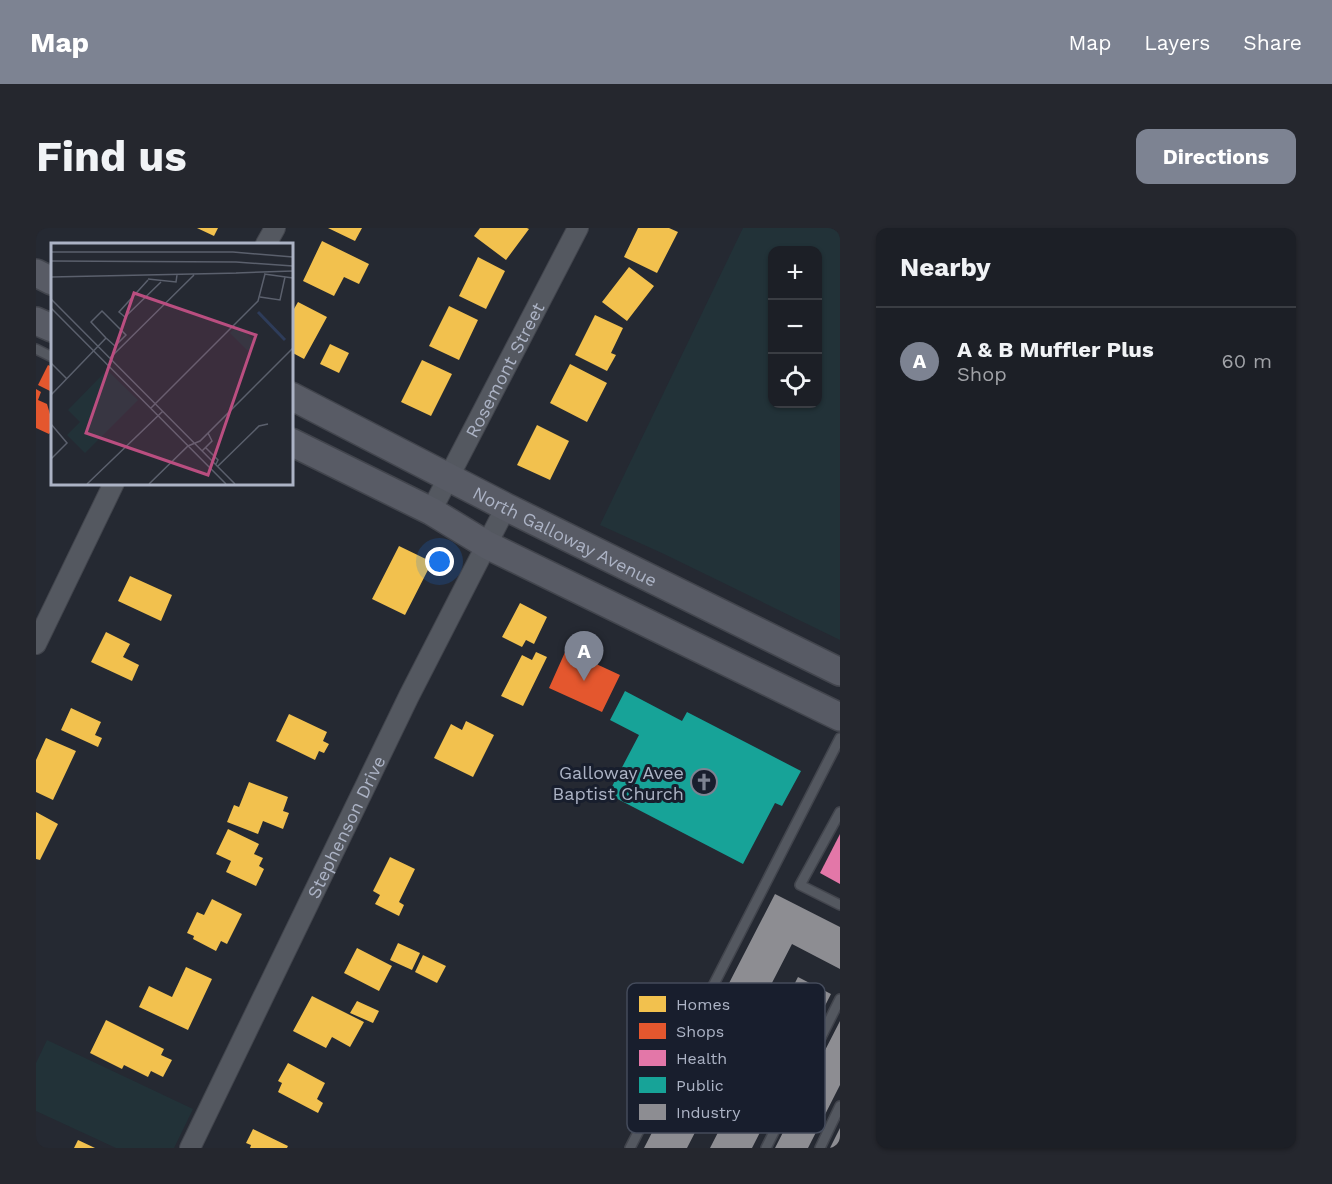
<!DOCTYPE html>
<meta charset="utf-8">
<style>
:root{--surface:#1c1f26;--page:#25272e;--text:#f1f3f6;--muted:#a0a2a7;--line:#3a3d43;--accent:#7d8392}
body{margin:0;font-family:"Work Sans",sans-serif;background:var(--page);color:var(--text)}
.controls{position:absolute;right:18px;top:18px;display:grid;overflow:hidden;border-radius:12px;box-shadow:0 2px 4px #0004}
.controls button{width:54px;height:54px;display:grid;place-items:center;padding:0;border:0;border-bottom:2px solid var(--line);background:var(--surface);color:var(--text);font:30px sans-serif}
.you{position:absolute;left:404px;top:334px;width:21px;height:21px;margin:-15px;border:4px solid #fff;border-radius:50%;background:#1a73e8;box-shadow:0 0 0 9px #1a73e833}
.badge{display:grid;place-items:center;width:39px;height:39px;border-radius:50%;background:var(--accent);color:#fff;font-size:20px;font-weight:700}
.pin{position:absolute;translate:-50% -50px;filter:drop-shadow(0 2px 3px #0008)}
.pin::after{content:'';position:absolute;top:32px;width:21px;height:18px;background:inherit;clip-path:polygon(0 0,100% 0,50% 100%)}
.list{margin:0;padding:0;list-style:none}
h2{display:flex;justify-content:space-between;align-items:center;height:78px;margin:0;padding:0 24px;font-size:26px}
h2 small{font-size:20px;font-weight:400;color:var(--muted)}
.list li{display:grid;grid-template-columns:39px 1fr auto;gap:18px;align-items:center;box-sizing:border-box;height:108px;padding:0 24px;border-top:2px solid var(--line)}
.list b{display:block;font-size:22px;white-space:nowrap}
.list p{margin:0;font-size:20px;white-space:nowrap;color:var(--muted)}
.list em{font-size:20px;font-style:normal;color:var(--muted)}
.icon{flex:none;width:33px;height:33px;fill:none;stroke:currentColor;stroke-width:2;stroke-linecap:round;stroke-linejoin:round}
.map{position:relative;flex:none;width:804px;height:920px;overflow:hidden;border-radius:12px}
header{display:flex;align-items:center;gap:36px;box-sizing:border-box;height:84px;padding:0 30px;background:var(--accent);color:#fff}
header strong{font-size:28px}
nav{display:flex;gap:33px;margin-inline-start:auto;font-size:21px}
.intro{display:flex;align-items:center;justify-content:space-between;box-sizing:border-box;height:144px;padding:0 36px}
h1{margin:0;font-size:42px}
.button{padding:15px 27px;border-radius:12px;background:var(--accent);color:#fff;font-size:21px;font-weight:700}
main{display:flex;gap:36px;padding:0 36px}
aside{flex:1;background:var(--surface);border-radius:12px;box-shadow:0 2px 4px #0004}
.map>svg:first-child{display:block}
.green{fill:#223238;fill-rule:evenodd}
.homes{fill:#f2c14e}
.shops{fill:#e4572e}
.health{fill:#e377a8}
.public{fill:#17a398}
.industry{fill:#8d8d92}
.lines{fill:none;stroke-linecap:round;stroke-linejoin:round}
.service-casing{stroke:#42454d;stroke-width:12}
.minor-casing{stroke:#42454d;stroke-width:22}
.secondary-casing{stroke:#42454d;stroke-width:30}
.service{stroke:#545860;stroke-width:9}
.minor{stroke:#545860;stroke-width:20}
.secondary{stroke:#585b65;stroke-width:27}
.labels{text-anchor:middle;dominant-baseline:central;stroke-width:6;stroke-linejoin:round;paint-order:stroke}
.street-label{font-size:18px;fill:#acb3c5;stroke:#181e2d}
.poi-label{font-size:18px;fill:#acb3c5;stroke:#181e2d;text-anchor:end}
.inset-river{fill:none;stroke:#2e3c5a;stroke-width:3}
.inset-road{fill:none;stroke:#5b606d;stroke-width:1.5}
.view{fill:#ba4e80;fill-opacity:0.15;stroke:#ba4e80;stroke-width:3}
.inset-edge{fill:none;stroke:#acb3c5;stroke-width:3}
.key{fill:#181e2d;stroke:#444b5b;stroke-width:1.5}
.key-label{font-size:16px;fill:#acb3c5}
</style>
<header>
<strong>Map</strong>
<nav><a>Map</a><a>Layers</a><a>Share</a></nav>
</header>
<div class="intro"><h1>Find us</h1><a class="button">Directions</a></div>
<main>
<div class="map">
<svg width="804" height="920" viewBox="0 0 804 920">
<rect width="100%" height="100%" fill="#252932"/>
<path class="green" d="M707,0H804V412L628,326L564,297ZM736,22H782V176H736Z
M11,812L157,881L138,920H80L0,883V835Z"/>
<path class="homes" d="M161,0H182L178,8Z
M292,0H326L319,13Z
M444,0H491L493,1L470,32L438,8Z
M602,0H633L642,4L621,45L588,29Z
M286,13L333,36L323,56L308,49L298,68L267,53Z
M442,29L469,43L450,81L423,68Z
M593,39L618,58L591,93L566,74Z
M262,74L291,89L268,131L255,124V86Z
M413,78L442,92L423,132L393,118Z
M559,87L587,100L575,125L580,127L571,143L539,127Z
M294,116L313,125L303,145L284,136Z
M386,132L416,146L395,188L365,174Z
M534,136L571,155L551,194L514,175Z
M501,197L533,213L514,252L481,237Z
M363,318L396,334L369,387L336,371Z
M94,348L136,367L125,393L82,373Z
M484,375L511,389L498,416L490,412L486,419L466,409Z
M70,404L94,416L87,429L103,437L96,453L55,434Z
M500,424L511,429L487,478L465,468L486,427L496,432Z
M35,480L65,494L59,507L66,510L62,519L25,502Z
M253,486L291,504L287,513L293,516L288,525L283,523L279,532L240,513Z
M430,493L458,507L437,549L398,530L415,496L426,502Z
M10,510L40,523L17,572L0,564V532Z
M213,554L252,569L247,583L253,585L247,601L227,593L222,606L191,594L198,577L203,579Z
M0,584L22,596L4,632L0,631Z
M192,601L223,616L218,626L227,630L223,638L228,641L220,658L190,644L195,633L180,626Z
M354,629L379,641L363,674L368,677L363,688L339,676L344,667L337,663Z
M176,671L206,686L191,716L185,713L180,723L157,711L158,708L151,705L161,684L168,687Z
M362,715L384,725L376,742L354,732Z
M321,720L356,738L343,763L308,745Z
M387,727L410,738L401,755L379,744Z
M150,739L176,751L152,802L103,779L113,758L136,769Z
M276,768L328,794L314,819L296,809L290,820L257,803Z
M321,773L343,783L337,795L314,785Z
M70,792L128,821L125,827L136,832L127,849L115,843L112,849L88,837L86,841L54,825Z
M252,835L289,855L281,871L287,875L282,885L242,864L246,855L242,853Z
M217,901L252,918L251,920H214L215,917L210,915Z
M42,912L59,920H38Z"/>
<path class="shops" d="M12,137L16,139V164L2,157Z
M0,161L5,164L2,172L11,176L16,193V201L13,206L0,200Z
M530,422L584,447L566,484L513,460Z"/>
<path class="health" d="M804,606V656L784,645Z"/>
<path class="public" d="M589,463L646,493L651,484L765,543L746,578L739,575L707,636L572,566L603,507L574,492Z"/>
<path class="industry" d="M739,666L804,699V741L756,716L651,920H608Z
M762,749L795,766L716,920H674Z
M804,793V857L772,920H739Z
M804,900V920H794Z"/>
<g class="lines">
<defs>
<path id="service" d="M0,121L16,129
M804,584L764,657L804,677
M594,920L804,510
M730,920L804,771
M784,920L804,878"/>
<g id="minor">
<path d="M230,16L239,0"/>
<path id="s1" d="M395,283L542,0"/>
<path d="M0,416L78,255"/>
<path id="s2" d="M154,920L373,468L470,279"/>
</g>
<g id="secondary">
<path d="M0,45L16,53"/>
<path d="M0,93L16,100"/>
<path id="s3" d="M255,168L470,279L804,444"/>
<path d="M255,214L395,283L451,317L804,489"/>
</g>
</defs>
<use href="#service" class="service-casing"/>
<use href="#minor" class="minor-casing"/>
<use href="#secondary" class="secondary-casing"/>
<use href="#service" class="service"/>
<use href="#minor" class="minor"/>
<use href="#secondary" class="secondary"/>
</g>
<defs>
<symbol id="church-ring" viewBox="-11 -11 22 22"><circle r="9.5" fill="#181e2d" stroke="#7d8392" stroke-width="1.5"/><path d="M-1.2-6h2.4v3.5h3.3v2.4h-3.3V6h-2.4V-.1h-3.3v-2.4h3.3Z" fill="#7d8392"/></symbol>
</defs>
<g fill-rule="evenodd">
<use href="#church-ring" x="653" y="539" width="30" height="30"/>
</g>
<g class="labels">
<g class="street-label">
<text stroke="none"><textPath href="#s1" startOffset="159">Rosemont Street</textPath></text>
<text stroke="none"><textPath href="#s3" startOffset="308">North Galloway Avenue</textPath></text>
<text stroke="none"><textPath href="#s2" startOffset="357">Stephenson Drive</textPath></text>
</g>
<g class="poi-label">
<text x="648" y="544">Galloway Avee<tspan x="648" dy="21">Baptist Church</tspan></text>
</g>
</g>
<g transform="translate(15 15)">
<rect width="242" height="242" fill="#252932"/>
<path d="M187,82L205,100L197,108L179,90ZM56,127L87,157L34,210L16,192L29,179L17,167Z" fill="#223238"/>
<path class="inset-river" d="M207,69L234,97"/>
<path class="inset-road" d="M0,9H182L242,14M0,18L185,19L242,23M185,30L242,28M213,31L242,35M0,34L189,30M97,36L125,39L126,32M97,37L68,69L74,74L110,39M209,54L229,57L234,34M0,56L184,241M0,65L175,241M59,115L143,32M0,120L16,136M0,152L55,95L64,103L75,92L51,68L40,79L55,95M100,165L207,58L214,31M0,181L16,200L0,216M155,205L167,217L165,221M151,208L161,198L157,190M167,223L208,183L217,181M36,241L112,168M98,241L137,203L149,198L242,105"/>
<path class="view" d="M83,50L205,92L157,232L35,190Z"/>
<rect width="242" height="242" class="inset-edge"/>
</g>
<rect x="591" y="755" width="198" height="150" rx="9" class="key"/>
<rect x="603" y="768" width="27" height="16" fill="#f2c14e"/>
<rect x="603" y="795" width="27" height="16" fill="#e4572e"/>
<rect x="603" y="822" width="27" height="16" fill="#e377a8"/>
<rect x="603" y="849" width="27" height="16" fill="#17a398"/>
<rect x="603" y="876" width="27" height="16" fill="#8d8d92"/>
<g class="key-label">
<text x="640" y="782">Homes</text>
<text x="640" y="809">Shops</text>
<text x="640" y="836">Health</text>
<text x="640" y="863">Public</text>
<text x="640" y="890">Industry</text>
</g>
</svg>
<div class="controls">
<button>+</button>
<button>−</button>
<button><svg class="icon" aria-label="locate" viewBox="0 0 24 24"><circle cx="12" cy="12" r="6"/><path d="M12 2v4M12 18v4M2 12h4M18 12h4"/></svg></button>
</div>
<div class="you"></div>
<div class="pin badge" style="left:548px;top:453px">A</div>
</div>
<aside>
<h2>Nearby<small></small></h2>
<ul class="list">
<li><span class="badge">A</span><div><b>A &amp; B Muffler Plus</b><p>Shop</p></div><em>60 m</em></li>
</ul>
</aside>
</main>
